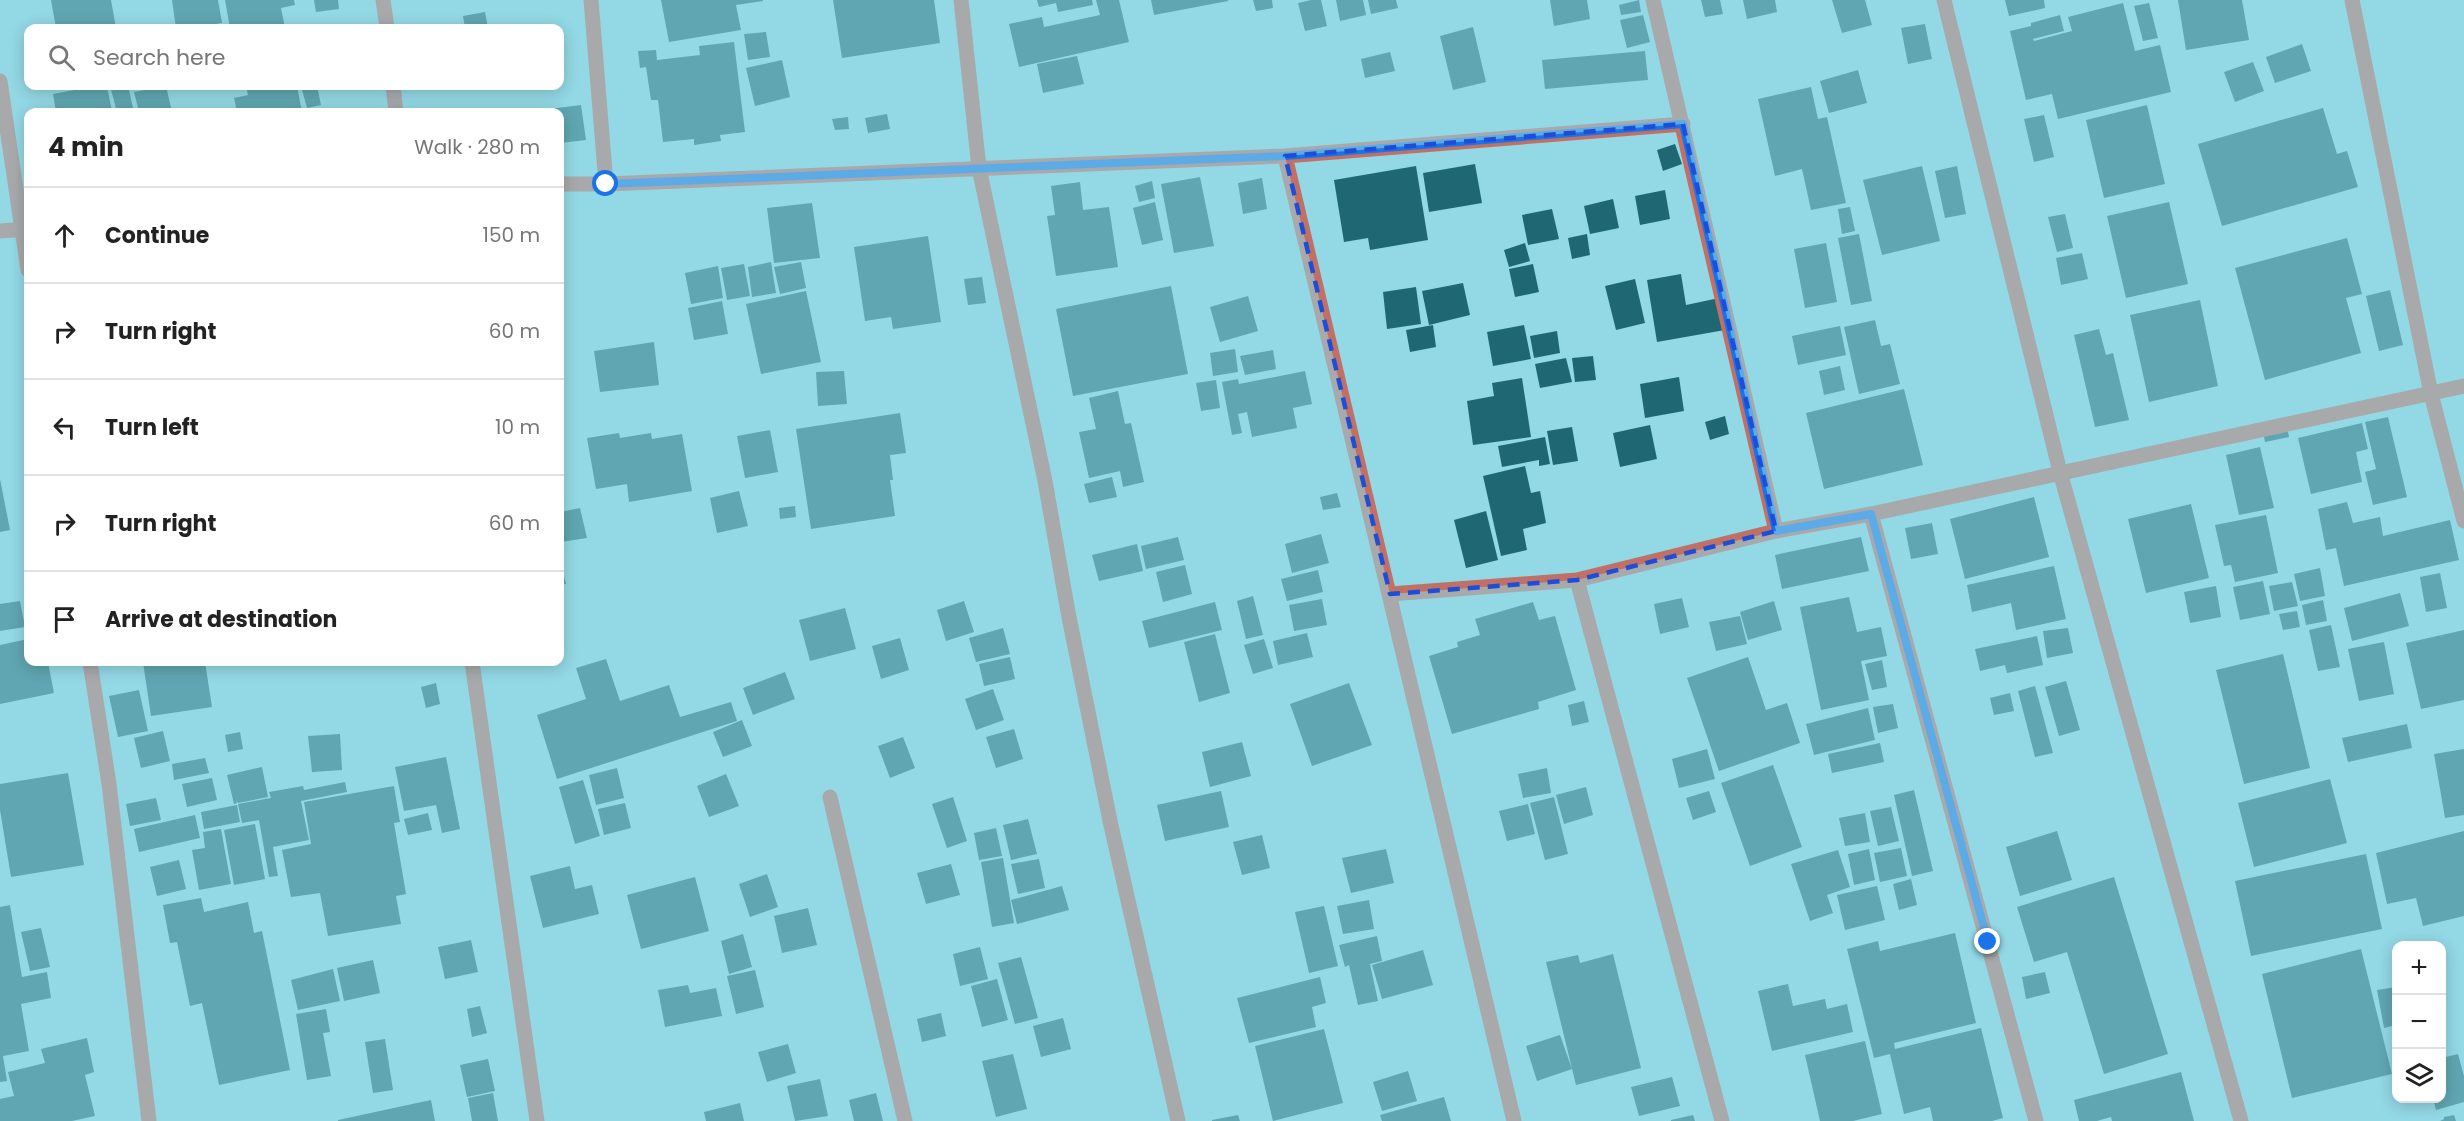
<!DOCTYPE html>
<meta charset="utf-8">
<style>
:root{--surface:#fff;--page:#f2f2f2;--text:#222;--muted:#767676;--line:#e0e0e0}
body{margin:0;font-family:Poppins,sans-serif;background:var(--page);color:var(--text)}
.controls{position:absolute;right:18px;bottom:18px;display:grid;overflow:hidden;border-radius:12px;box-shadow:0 3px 15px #0003}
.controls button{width:54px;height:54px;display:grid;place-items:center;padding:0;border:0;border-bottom:2px solid var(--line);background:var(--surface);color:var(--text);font:30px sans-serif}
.stop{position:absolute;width:18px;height:18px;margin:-14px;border:4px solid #1a73e8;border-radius:50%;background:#fff}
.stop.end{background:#1a73e8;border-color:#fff;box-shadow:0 2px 6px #0008}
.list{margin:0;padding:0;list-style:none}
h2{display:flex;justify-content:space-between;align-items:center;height:78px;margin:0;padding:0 24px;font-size:26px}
h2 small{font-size:20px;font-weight:400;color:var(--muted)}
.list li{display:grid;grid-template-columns:39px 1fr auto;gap:18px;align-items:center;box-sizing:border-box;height:96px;padding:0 24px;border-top:2px solid var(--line)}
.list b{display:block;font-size:22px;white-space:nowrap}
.list em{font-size:20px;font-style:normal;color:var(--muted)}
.icon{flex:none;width:33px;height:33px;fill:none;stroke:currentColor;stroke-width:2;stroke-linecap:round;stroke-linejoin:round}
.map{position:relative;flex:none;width:2464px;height:1121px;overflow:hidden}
.search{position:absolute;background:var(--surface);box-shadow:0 3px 15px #0003;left:24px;top:24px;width:540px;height:66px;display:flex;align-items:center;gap:15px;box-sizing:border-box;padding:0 21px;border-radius:12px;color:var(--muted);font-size:22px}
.panel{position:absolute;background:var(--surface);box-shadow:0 3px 15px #0003;left:24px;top:108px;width:540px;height:558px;border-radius:12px}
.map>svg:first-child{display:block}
.building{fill:#1f6873}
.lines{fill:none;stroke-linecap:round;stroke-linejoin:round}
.minor{stroke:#c07064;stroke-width:15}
.route{stroke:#1a73e8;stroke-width:8}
.marked{fill:none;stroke:#1d4ed8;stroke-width:4.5;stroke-dasharray:12 8;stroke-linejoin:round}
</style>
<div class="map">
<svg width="2464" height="1121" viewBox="0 0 2464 1121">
<rect width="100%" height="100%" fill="#93d8e5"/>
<path class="building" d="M51,0H111L116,28H56Z
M172,0H218L222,23L209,25L210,28H176Z
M225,0H294L295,5L281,8L285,28H230Z
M314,0H338L339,9L316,12Z
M661,0H763V1L736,5L741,30L669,42Z
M833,0H934L940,43L842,58Z
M1037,0H1092L1093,5L1058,12L1056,3L1039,7Z
M1096,0H1119L1129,42L1019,67L1009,24L1042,17L1044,27L1100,15Z
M1151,0H1228V1L1154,15Z
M1253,0H1272L1273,8L1256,11Z
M1311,0H1321L1327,26L1305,31L1298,3Z
M1336,0H1363L1366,15L1340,21Z
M1368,0H1396L1398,8L1371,14Z
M1550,0H1587L1590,19L1554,26Z
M1639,0L1641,12L1621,15L1619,5Z
M1701,0H1720L1723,14L1705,17Z
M1743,0H1775L1777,12L1747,19Z
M1832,0H1865L1872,25L1842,33Z
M2005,0H2044L2045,8L2009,16Z
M2178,0H2242L2249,40L2186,50Z
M2123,3L2135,51L2160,45L2171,92L2058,119L2052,94L2026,100L2010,31L2031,26V23L2060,15L2064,31L2033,39L2034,41L2072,31L2068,17Z
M2149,3L2158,38L2143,41L2134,6Z
M485,12L488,28H465L463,16Z
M1643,15L1650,42L1627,48L1620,20Z
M1925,24L1932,59L1908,64L1901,28Z
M1473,27L1486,82L1453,90L1440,36Z
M766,32L770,57L748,60L744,34Z
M734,42L745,132L720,135L721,141L694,145V139L663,142L658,100H651L646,67L640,68L638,51L656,50L657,60L700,55L699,46Z
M2302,44L2311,71L2275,83L2266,57Z
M1645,51L1648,80L1545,89L1542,60Z
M1390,52L1395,71L1365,78L1361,59Z
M1077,56L1084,84L1043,93L1037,64Z
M782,60L790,97L755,106L746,68Z
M2253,62L2264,91L2235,102L2224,72Z
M1858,70L1867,103L1829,113L1820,81Z
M96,86H107L112,112H56L53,94Z
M110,86H128L134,112H117Z
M166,86L172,112H139L134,92Z
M246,86H271L272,90L297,86L302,112H237L234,98L248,95Z
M301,86H317L321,105L307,108Z
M1811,87L1818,119L1827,117L1846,203L1811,210L1802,169L1775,176L1758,99Z
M581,105L586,140L560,143V112H526Z
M2147,105L2165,184L2104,198L2086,120Z
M2323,108L2337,154L2347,151L2358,187L2222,226L2198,144Z
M887,114L890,129L868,133L865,118Z
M2044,115L2054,157L2034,162L2024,119Z
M848,117L849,129L835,130L832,119Z
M1675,144L1682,164L1663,171L1657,150Z
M1475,164L1482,203L1429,212L1423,173Z
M1416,166L1428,240L1370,250L1368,238L1344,242L1334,180Z
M1922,166L1940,241L1882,255L1863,180Z
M1957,166L1966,214L1945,218L1935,171Z
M1200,177L1214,246L1174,253L1161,184Z
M1262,178L1267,209L1243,214L1238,183Z
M1152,181L1155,198L1139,202L1135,186Z
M1080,182L1083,210L1109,207L1118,267L1056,276L1047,216L1055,215L1051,186Z
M1665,190L1670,219L1640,225L1635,196Z
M1613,199L1619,228L1590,234L1584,206Z
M1155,202L1163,240L1142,245L1133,208Z
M2169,202L2188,284L2126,298L2107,216Z
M812,203L820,258L774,263L767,208Z
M1850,207L1855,231L1842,234L1838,209Z
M1552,209L1559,239L1528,245L1522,215Z
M2065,214L2073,248L2057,252L2048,217Z
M1587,234L1590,255L1572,259L1568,238Z
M1859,234L1872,301L1851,305L1838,238Z
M928,236L941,322L893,329L891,317L865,321L854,247Z
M2347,238L2362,294L2346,298L2361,353L2265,380L2235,268Z
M1525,243L1530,261L1509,267L1504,250Z
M1826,243L1837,302L1805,308L1794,249Z
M2082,253L2088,279L2061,285L2056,258Z
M771,262L776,293L752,297L748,267Z
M801,262L806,288L780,294L774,267Z
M744,264L750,296L727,300L721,268Z
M1533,264L1539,292L1515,297L1509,269Z
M718,266L723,298L691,304L685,273Z
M1681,274L1686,305L1719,298L1725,330L1657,342L1647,280Z
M982,277L986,303L968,305L964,279Z
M1635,279L1645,323L1616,330L1605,286Z
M1463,283L1470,315L1429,325L1422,291Z
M1171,286L1188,374L1073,396L1056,309Z
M1416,287L1421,324L1387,329L1383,292Z
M2390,290L2403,345L2379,351L2366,296Z
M806,291L821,362L761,374L746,304Z
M1248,296L1258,331L1220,342L1210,307Z
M2200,300L2218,386L2149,402L2130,315Z
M722,301L728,334L694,340L688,308Z
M1875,320L1881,346L1890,344L1900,384L1859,394L1844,327Z
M1433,325L1436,347L1410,352L1406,330Z
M1524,325L1531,359L1493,366L1487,332Z
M1840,326L1846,355L1798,365L1792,336Z
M2099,329L2106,355L2113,353L2129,420L2095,427L2074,335Z
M1557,331L1560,353L1534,358L1530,336Z
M654,342L659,385L600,392L594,351Z
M1235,349L1238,372L1213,376L1210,353Z
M1273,350L1276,369L1245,375L1240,356Z
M1593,356L1596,380L1575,382L1572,358Z
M1566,358L1572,382L1540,388L1535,364Z
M1840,366L1845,390L1824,395L1819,371Z
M844,371L847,404L818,406L816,372Z
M1305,371L1312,404L1293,408L1297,428L1252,437L1247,412L1238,414L1242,433L1232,435L1222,382L1238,379L1239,384Z
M1679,377L1684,411L1645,418L1640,384Z
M1522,378L1531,437L1473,445L1467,401L1494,396L1492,383Z
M1216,380L1220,408L1201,411L1196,383Z
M1904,389L1923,465L1824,489L1806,413Z
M1118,391L1125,424L1131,423L1144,482L1123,487L1120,471L1089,478L1079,432L1096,429L1089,398Z
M900,413L906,453L890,455L893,480H890L895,516L811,529L796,429Z
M1725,416L1729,434L1710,440L1705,422Z
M2388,417L2407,497L2373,505L2365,472L2376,469L2365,422Z
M2362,423L2368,449L2356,452L2362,482L2311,494L2298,438Z
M1650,425L1657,459L1620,467L1613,433Z
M1572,427L1578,461L1553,465L1547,431Z
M2287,427L2289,437L2265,442L2263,432Z
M770,430L778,472L745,478L737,436Z
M619,433L620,438L651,433L652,439L682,434L692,491L629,502L627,484L596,489L587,438Z
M1545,437L1550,464L1539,466V460L1502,467L1498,446Z
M2260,447L2274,508L2239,515L2226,455Z
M1525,466L1531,493L1540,491L1546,523L1523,529L1527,550L1501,556L1483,476Z
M1112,477L1117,497L1089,503L1084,484Z
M0,479L10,530L0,532Z
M739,491L748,526L717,533L710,498Z
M1337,493L1341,507L1323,510L1320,497Z
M2034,497L2049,557L1965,579L1950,519Z
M2347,502L2353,523L2380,517L2383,536L2450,520L2459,560L2344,586L2336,548L2326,550L2318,509Z
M2191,504L2209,578L2146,593L2128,519Z
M795,506L796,517L780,519L779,508Z
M580,508L587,538L561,542L560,512Z
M1486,511L1498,560L1466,568L1454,520Z
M2266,515L2278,573L2235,582L2231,565L2224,566L2215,525Z
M1932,523L1938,554L1911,559L1905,528Z
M1321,534L1329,563L1292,573L1285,544Z
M1178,537L1184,560L1146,569L1141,546Z
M1861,537L1869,571L1782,589L1775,555Z
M1137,544L1143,571L1099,581L1092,555Z
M560,562L566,584L560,585Z
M1185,565L1192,594L1163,602L1156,572Z
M2054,566L2066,619L2016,630L2011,603L1972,612L1967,585Z
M2320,568L2325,596L2300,601L2294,574Z
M1318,570L1323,592L1287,601L1281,579Z
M2440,573L2447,608L2426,612L2420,577Z
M2263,581L2270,614L2240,620L2233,587Z
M2292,582L2298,606L2274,611L2269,586Z
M2216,586L2221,617L2190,623L2184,592Z
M2400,593L2409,626L2352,641L2344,608Z
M1253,596L1263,635L1246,639L1237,601Z
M1849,597L1857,632L1881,627L1887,656L1861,661L1869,700L1821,710L1800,607Z
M1682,598L1689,627L1660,634L1654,604Z
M1322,599L1327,625L1294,631L1289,605Z
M2323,600L2327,621L2306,625L2302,605Z
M20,601L25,627L0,631V604Z
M964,601L974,632L946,641L937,610Z
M1774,601L1782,630L1748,640L1740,612Z
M1215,602L1222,630L1149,648L1142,621Z
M1533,602L1539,620L1555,616L1576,690L1538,702L1539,709L1452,734L1429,656L1458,647L1457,642L1480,635L1475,619Z
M845,608L856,649L810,661L799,620Z
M2297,611L2300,627L2283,630L2279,614Z
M1740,616L1747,644L1716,651L1709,622Z
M2331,625L2340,667L2318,671L2309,630Z
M1003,628L1010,654L976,662L969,638Z
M2068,628L2073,653L2047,658L2043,631Z
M2464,630V700L2421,709L2406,643Z
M1307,633L1313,657L1278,665L1273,641Z
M1215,634L1230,693L1199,702L1184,642Z
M2037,636L2043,665L2007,673L2005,665L1980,671L1975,649Z
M900,638L909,670L881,679L872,646Z
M28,639V662H48L54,693L0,704V645Z
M1264,639L1273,668L1253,674L1244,645Z
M2384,642L2394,694L2359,701L2348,649Z
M2283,654L2310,768L2244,784L2216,670Z
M1010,657L1015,679L984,686L979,664Z
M1748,657L1766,710L1787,703L1800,743L1719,771L1687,678Z
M606,659L620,701L669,685L680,717L731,702L737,721L557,779L537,715L586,699L576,668Z
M1882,660L1887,687L1872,690L1865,664Z
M143,662H205L212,707L151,716Z
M785,672L795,699L753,715L743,688Z
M2066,681L2080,730L2059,736L2045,687Z
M436,683L440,704L426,708L421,687Z
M1349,683L1372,745L1312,766L1290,704Z
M2035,686L2053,753L2035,757L2018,691Z
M993,689L1004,720L976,730L965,699Z
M139,690L148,731L118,737L109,696Z
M2010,693L2014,711L1994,715L1990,698Z
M1584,701L1589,722L1572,726L1568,705Z
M1893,704L1898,728L1878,733L1873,707Z
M1868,708L1875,740L1814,755L1806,724Z
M742,720L752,746L723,757L713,732Z
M2407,724L2412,748L2348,762L2342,738Z
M1014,729L1023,759L996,768L986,737Z
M163,731L170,761L141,768L134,738Z
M240,732L243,749L228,752L225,735Z
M340,734L342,770L312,772L308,736Z
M903,737L915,768L890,778L878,746Z
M1242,742L1251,776L1210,787L1202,752Z
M1880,743L1884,762L1832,773L1828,754Z
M1707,749L1715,779L1679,788L1672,759Z
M2464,749V815L2445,818L2434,754Z
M446,757L460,829L442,833L436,805L404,811L395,767Z
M205,758L209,773L174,780L172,764Z
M1773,765L1802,847L1750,866L1721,783Z
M262,767L268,797L238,803L236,800L237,803L234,804L227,775Z
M617,768L624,798L596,805L589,775Z
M1547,768L1551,793L1523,798L1518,774Z
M68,773L84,865L11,877L0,810V784Z
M726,774L739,806L709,817L697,786Z
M212,778L217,800L187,807L182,784Z
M2330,779L2347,843L2254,867L2238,803Z
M583,780L600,836L575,844L559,787Z
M345,782L347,792L301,801L309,840L273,847L278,876L269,877L259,820L242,823L238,804L271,798L269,792L303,786L304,790Z
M394,786L400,822L394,823L406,894L396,896L401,924L328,936L320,893L291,897L282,850L311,844L304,802Z
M1586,787L1593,815L1564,824L1556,795Z
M1914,790L1933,871L1912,876L1894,795Z
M1221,791L1229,827L1165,841L1157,805Z
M1709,791L1716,812L1693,820L1686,798Z
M953,797L967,841L947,848L932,804Z
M1554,797L1568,854L1545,860L1530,803Z
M156,798L161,820L130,826L126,804Z
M625,803L631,828L604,835L598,809Z
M1528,804L1535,834L1507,841L1499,811Z
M237,805L240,822L204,829L201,812Z
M1891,807L1899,841L1878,846L1870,811Z
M428,813L432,830L408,835L404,819Z
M1865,813L1870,842L1845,846L1839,818Z
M195,815L200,838L139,852L134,829Z
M1028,819L1037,854L1011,860L1003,825Z
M255,824L265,879L234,885L224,830Z
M996,828L1002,856L979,860L974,833Z
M221,829L231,884L199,890L192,850L205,848L203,832Z
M2057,831L2072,880L2020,896L2006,847Z
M2464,831V916L2423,926L2416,898L2387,904L2376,853Z
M1262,835L1270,868L1242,875L1233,842Z
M1901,848L1907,876L1880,882L1874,853Z
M1386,849L1394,883L1351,893L1342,858Z
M1869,849L1875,880L1854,885L1848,854Z
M1838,850L1850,887L1827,895L1833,913L1810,921L1791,864Z
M2366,854L2382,929L2251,956L2235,881Z
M1003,858L1014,923L992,927L981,862Z
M1039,859L1045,888L1018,894L1011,864Z
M179,860L186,889L157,896L150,867Z
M951,864L960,895L926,904L917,873Z
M570,866L575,889L592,885L599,914L543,928L530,876Z
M767,874L778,907L750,917L739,884Z
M695,877L709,931L641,949L627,895Z
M2114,877L2168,1054L2104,1074L2067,952L2034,962L2017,907Z
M1911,879L1917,905L1899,910L1893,884Z
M1062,886L1069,910L1017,924L1011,900Z
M1877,886L1885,920L1845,930L1837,895Z
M201,898L204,912L248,902L254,933L262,931L290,1070L219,1085L202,1003L190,1006L177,942L170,943L163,905Z
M1369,900L1374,929L1343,934L1337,906Z
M10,905L22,977L47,972L51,998L21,1004L29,1051L3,1056L7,1081L0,1082V907Z
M1324,906L1338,966L1309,973L1295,912Z
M808,908L817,945L782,953L774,916Z
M41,928L50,967L30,971L21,932Z
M1955,933L1976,1023L1894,1043L1895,1049L1981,1028L2003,1118L1992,1121H1933L1930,1107L1904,1114L1890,1054L1874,1058L1847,949L1878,941L1880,951Z
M743,934L752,967L729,974L721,941Z
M1377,936L1382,961L1370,964L1378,1001L1358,1005L1349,965L1345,967L1339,945Z
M471,940L478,972L445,979L438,947Z
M980,947L988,979L960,986L953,954Z
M2361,949L2392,1074L2292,1098L2262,974Z
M1423,950L1433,985L1382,999L1372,965Z
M1613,954L1641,1068L1576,1085L1546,962L1578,955L1580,963Z
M1021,957L1038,1018L1015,1024L998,963Z
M373,960L380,993L344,1001L337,968Z
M333,969L340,1001L298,1010L291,980Z
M755,970L764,1007L736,1014L727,976Z
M2045,972L2050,993L2026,999L2022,977Z
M1320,977L1326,1003L1312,1007L1316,1027L1249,1043L1237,998Z
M997,979L1008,1020L982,1027L971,986Z
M1788,984L1793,1006L1825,999L1827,1009L1847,1004L1853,1032L1772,1051L1758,991Z
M688,985L690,993L716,988L722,1016L665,1027L658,990Z
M2396,987V1025L2384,1028L2377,990Z
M480,1006L487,1033L472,1037L467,1009Z
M326,1009L330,1032L323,1033L331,1076L307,1080L296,1014Z
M941,1013L946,1036L922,1042L917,1019Z
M1063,1018L1071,1049L1041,1057L1033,1026Z
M1324,1029L1343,1103L1273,1121L1255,1046Z
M1560,1035L1572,1069L1537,1081L1526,1046Z
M87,1038L94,1072L85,1075L95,1116L72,1121H0V1099L14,1096L8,1072L45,1063L41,1049Z
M385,1039L393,1090L373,1093L365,1042Z
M1865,1041L1882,1114L1853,1121H1820L1805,1055Z
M788,1044L796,1073L767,1082L758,1052Z
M1013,1054L1027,1109L996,1117L982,1061Z
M2458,1054L2464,1076V1102L2436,1110L2433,1098H2442V1058Z
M488,1059L495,1091L467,1097L460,1065Z
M1408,1071L1417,1101L1382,1111L1373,1082Z
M2181,1072L2194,1121H2112L2111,1117L2097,1121H2079L2074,1100Z
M1672,1077L1680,1106L1639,1116L1631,1087Z
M820,1079L828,1116L795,1121L787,1086Z
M493,1093L498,1121H472L468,1098Z
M876,1093L883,1121H854L849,1100Z
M1444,1097L1451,1121H1382L1380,1115Z
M431,1100L435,1121H338V1120Z
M740,1103L744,1121H706L704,1112Z
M1238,1115L1240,1121H1212V1120Z
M1693,1115L1695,1121H1671V1120Z
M2454,1115L2456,1121H2440L2444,1119V1117Z"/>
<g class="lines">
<path class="minor" d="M383,0L387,28
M591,0L606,184
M961,0L979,168L1045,481L1068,612L1110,821L1178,1121
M1653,0L1776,531
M1944,0L2060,472L2241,1121
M2352,0L2431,394L2464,521
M0,81L28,270
M393,86L396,112
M1285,156L1514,1121
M560,184H606L1285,156L1683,124
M0,231L28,229
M1871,514L2036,1121
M1577,580L1722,1121
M1390,594L1577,580L1776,531L1871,514L2464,386
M90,662L109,784L149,1121
M472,662L537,1121
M830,797L905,1121"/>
</g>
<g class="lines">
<path class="route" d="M606,184L1285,156L1683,124L1776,531L1871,514L1988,942"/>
</g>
<path d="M0 0H2464V1121H0ZM1683,124L1776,531L1577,580L1390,594L1285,156Z" fill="#93d8e5" fill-opacity=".55" fill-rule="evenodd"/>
<path class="marked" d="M1683,124L1776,531L1577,580L1390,594L1285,156Z"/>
</svg>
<div class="controls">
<button>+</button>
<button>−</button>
<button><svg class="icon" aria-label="layers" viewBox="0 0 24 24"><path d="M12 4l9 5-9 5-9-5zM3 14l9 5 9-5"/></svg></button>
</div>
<div class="stop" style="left:606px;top:184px"></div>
<div class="stop end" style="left:1988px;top:942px"></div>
<div class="search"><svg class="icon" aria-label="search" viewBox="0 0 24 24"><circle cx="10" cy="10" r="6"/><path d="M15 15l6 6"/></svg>Search here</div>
<section class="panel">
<h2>4 min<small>Walk · 280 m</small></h2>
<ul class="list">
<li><svg class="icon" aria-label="ahead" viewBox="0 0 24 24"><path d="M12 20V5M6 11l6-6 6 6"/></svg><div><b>Continue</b></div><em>150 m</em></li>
<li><svg class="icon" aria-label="right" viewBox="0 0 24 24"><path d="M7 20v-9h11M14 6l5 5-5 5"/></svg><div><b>Turn right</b></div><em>60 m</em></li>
<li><svg class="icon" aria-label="left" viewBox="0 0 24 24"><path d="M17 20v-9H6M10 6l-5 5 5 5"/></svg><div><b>Turn left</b></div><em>10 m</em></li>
<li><svg class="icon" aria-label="right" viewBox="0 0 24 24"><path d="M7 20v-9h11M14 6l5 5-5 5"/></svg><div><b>Turn right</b></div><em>60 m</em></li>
<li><svg class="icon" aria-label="arrive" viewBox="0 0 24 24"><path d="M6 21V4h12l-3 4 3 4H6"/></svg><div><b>Arrive at destination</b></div></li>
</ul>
</section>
</div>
